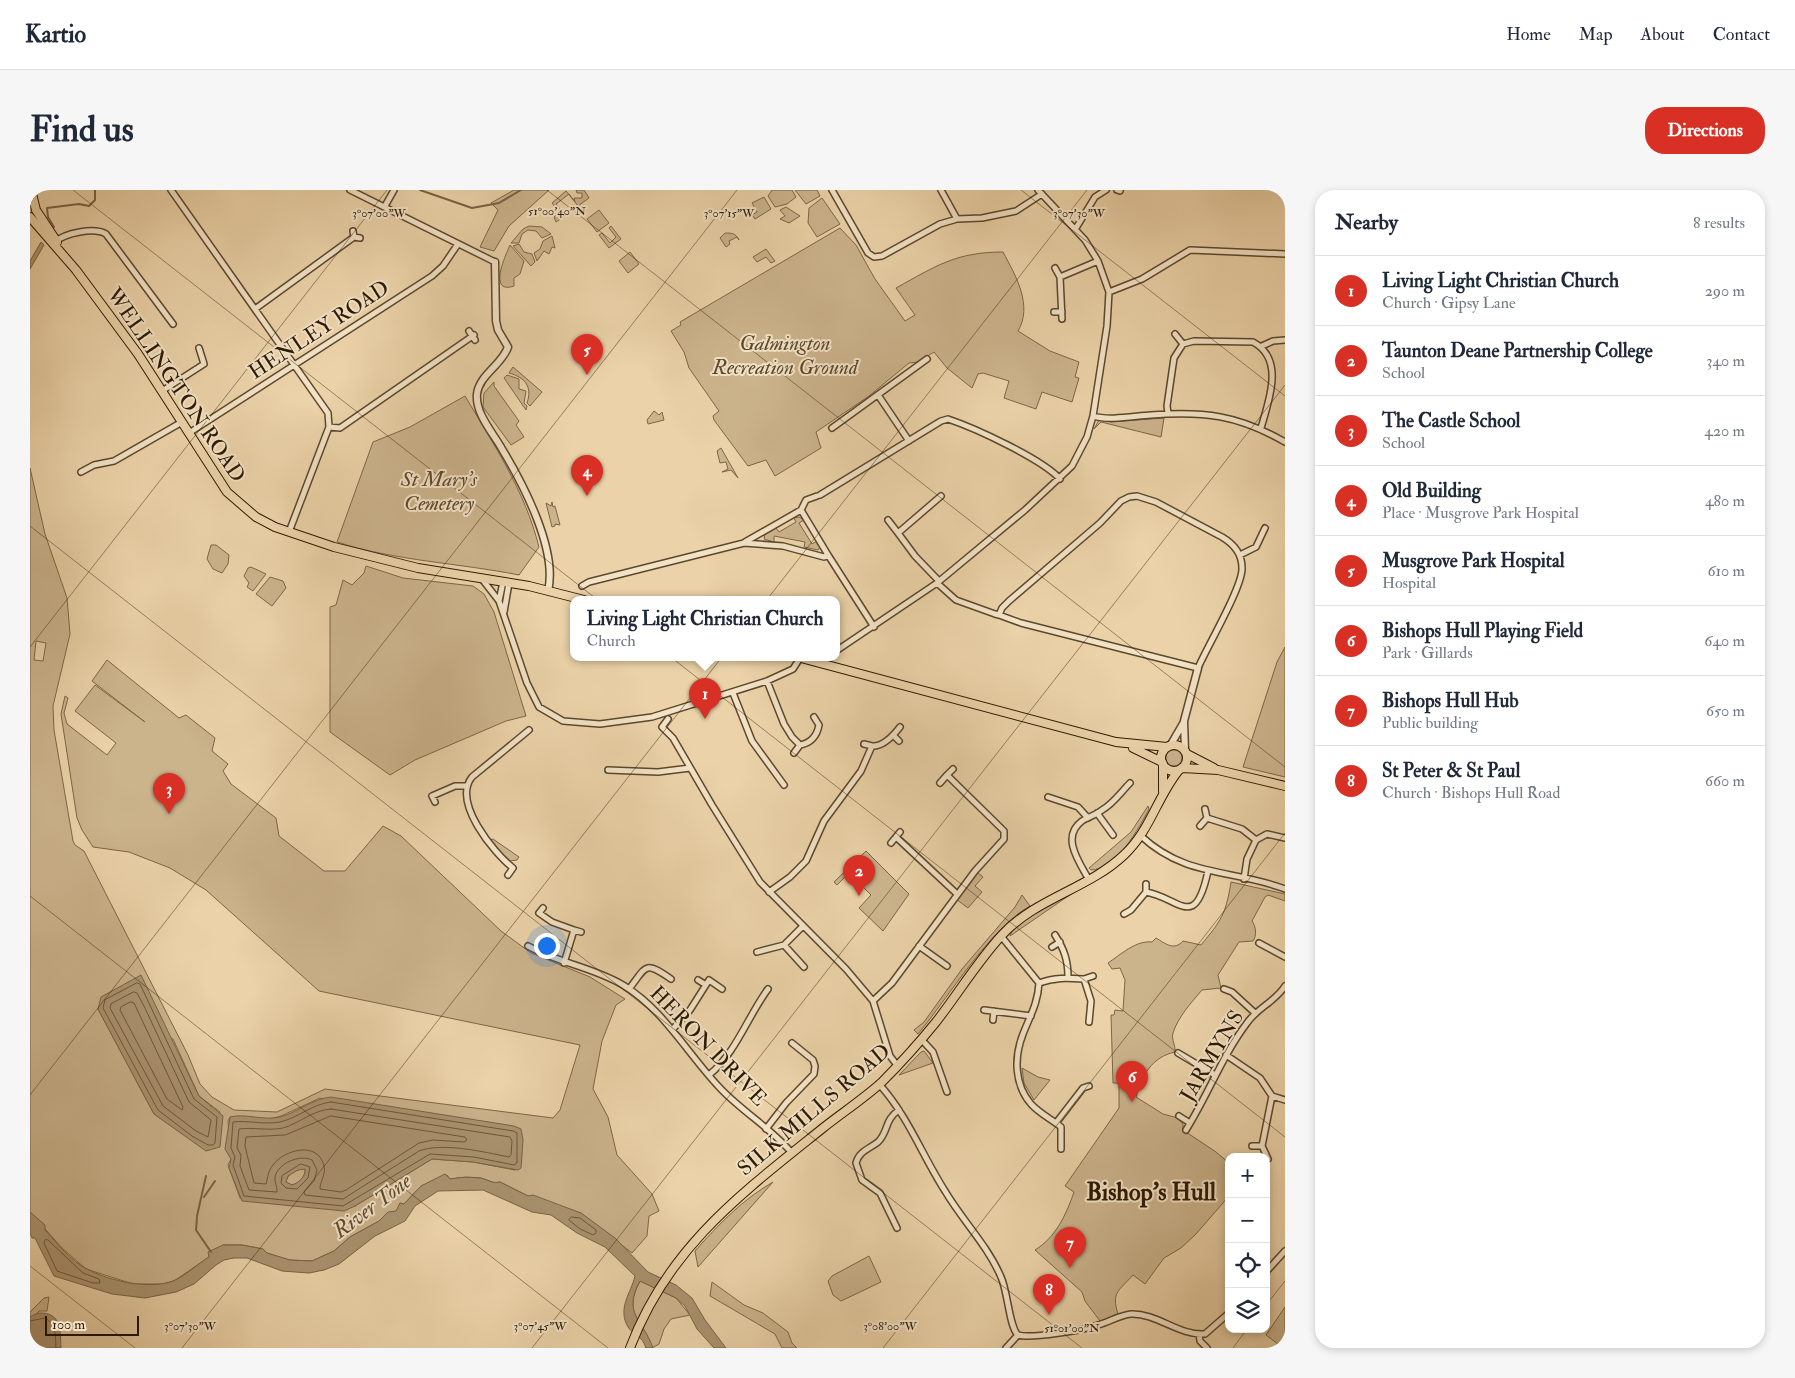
<!DOCTYPE html>
<meta charset="utf-8">
<style>
:root{--surface:#fff;--page:#f6f6f7;--text:#1f2937;--muted:#747a83;--line:#e0e1e3;--accent:#d93025}
body{margin:0;font-family:"IM FELL Double Pica",serif;background:var(--page);color:var(--text)}
.controls{position:absolute;right:15px;bottom:15px;display:grid;overflow:hidden;border-radius:10px;box-shadow:0 2px 8px #0003}
.controls button{width:45px;height:45px;display:grid;place-items:center;padding:0;border:0;border-bottom:1px solid var(--line);background:var(--surface);color:var(--text);font:25px sans-serif}
.scale{position:absolute;left:15px;bottom:12px;width:94px;box-sizing:border-box;padding-left:5px;border:2px solid #2d1a03;border-top:0;font-size:14px;line-height:18px;white-space:nowrap;color:#2d1a03;-webkit-text-stroke:4px #f2e2c6;paint-order:stroke}
.you{position:absolute;left:516px;top:755px;width:18px;height:18px;margin:-12px;border:4px solid #fff;border-radius:50%;background:#1a73e8;box-shadow:0 0 0 8px #1a73e833}
.badge{display:grid;place-items:center;width:32px;height:32px;border-radius:50%;background:var(--accent);color:#fff;font-size:16px;font-weight:700}
.pin{position:absolute;translate:-50% -41px;filter:drop-shadow(0 1px 2px #0008)}
.pin::after{content:'';position:absolute;top:26px;width:18px;height:15px;background:inherit;clip-path:polygon(0 0,100% 0,50% 100%)}
.popup{position:absolute;left:540px;top:406px;width:270px;height:65px;box-sizing:border-box;display:grid;place-content:center;border-radius:10px;background:var(--surface);filter:drop-shadow(0 1px 4px #0005);font-size:16px;white-space:nowrap;color:var(--muted)}
.popup b{font-size:19px;color:var(--text)}
.popup::after{content:'';position:absolute;left:50%;top:100%;margin-left:-10px;border:10px solid transparent;border-top-color:var(--surface)}
.list{margin:0;padding:0;list-style:none}
h2{display:flex;justify-content:space-between;align-items:center;height:65px;margin:0;padding:0 20px;font-size:21px}
h2 small{font-size:16px;font-weight:400;color:var(--muted)}
.list li{display:grid;grid-template-columns:32px 1fr auto;gap:15px;align-items:center;box-sizing:border-box;height:70px;padding:0 20px;border-top:1px solid var(--line)}
.list b{display:block;font-size:19px;white-space:nowrap}
.list p{margin:0;font-size:16px;white-space:nowrap;color:var(--muted)}
.list em{font-size:16px;font-style:normal;color:var(--muted)}
.icon{flex:none;width:28px;height:28px;fill:none;stroke:currentColor;stroke-width:2;stroke-linecap:round;stroke-linejoin:round}
.map{position:relative;flex:none;width:1255px;height:1158px;overflow:hidden;border-radius:20px}
header{display:flex;align-items:center;gap:30px;box-sizing:border-box;height:70px;padding:0 25px;background:var(--surface);border-bottom:1px solid var(--line)}
header strong{font-size:24px}
nav{display:flex;gap:28px;margin-inline-start:auto;font-size:18px}
.intro{display:flex;align-items:center;justify-content:space-between;box-sizing:border-box;height:120px;padding:0 30px}
h1{margin:0;font-size:35px}
.button{padding:12px 22px;border-radius:20px;background:var(--accent);color:#fff;font-size:18px;font-weight:700}
main{display:flex;gap:30px;padding:0 30px}
aside{flex:1;background:var(--surface);border-radius:20px;box-shadow:0 2px 8px #0003}
.map>svg:first-child{display:block}
.green{fill:#cbb38c;stroke:#7c6648;fill-rule:evenodd}
.water{fill:#aa9370;stroke:#786344;fill-rule:evenodd}
.lines{fill:none;stroke-linecap:round;stroke-linejoin:round}
.shore{stroke:#6c563a;stroke-width:1}
.stream{stroke:#786344;stroke-width:2}
.minor-casing{stroke:#5c482c;stroke-width:8}
.tertiary-casing{stroke:#5c482c;stroke-width:9}
.primary-casing{stroke:#2d1a03;stroke-width:10}
.minor{stroke:#f2e2c6;stroke-width:5}
.tertiary{stroke:#f2e2c6;stroke-width:6}
.primary{stroke:#ebd2a8;stroke-width:8}
.ticks{fill:none;stroke:#2d1a03;stroke-width:1;stroke-opacity:0.45}
.labels{text-anchor:middle;dominant-baseline:central;stroke-width:4;stroke-linejoin:round;paint-order:stroke}
.street-label{font-size:21px;fill:#2d1a03;stroke:#f2e2c6}
.park-label{font-size:21px;font-style:italic;fill:#5c482c;stroke:#f2e2c6}
.water-label{font-size:22px;font-style:italic;fill:#5f4a2f;stroke:#f2e2c6}
.quarter-label{font-size:24px;font-weight:bold;fill:#2d1a03;stroke:#f2e2c6}
.ticks-label{font-size:12px;text-anchor:middle;fill:#2d1a03;stroke:#f2e2c6;stroke-width:4;stroke-linejoin:round;paint-order:stroke}
</style>
<header>
<strong>Kartio</strong>
<nav><a>Home</a><a>Map</a><a>About</a><a>Contact</a></nav>
</header>
<div class="intro"><h1>Find us</h1><a class="button">Directions</a></div>
<main>
<div class="map">
<svg width="1255" height="1158" viewBox="0 0 1255 1158">
<rect width="100%" height="100%" fill="#ebd2a8"/>
<filter id="stains"><feTurbulence type="fractalNoise" baseFrequency=".004" numOctaves="4"/><feColorMatrix values="0 0 0 0 .2 0 0 0 0 .09 0 0 0 0 .02 0 0 0 .5 -.17"/></filter>
<radialGradient id="worn" r=".72"><stop offset=".6" stop-color="#630" stop-opacity="0"/><stop offset="1" stop-color="#630" stop-opacity=".3"/></radialGradient>
<path class="green" d="M484,0H519L479,36L464,61L450,57L468,20L461,13Z
M546,0H554L559,8L548,16L539,4L526,14L535,26L526,32L524,27L529,22L522,13L536,1L545,12L544,8H552V3H547Z
M742,0H762L766,7L757,14L745,17L738,6Z
M765,0H787L790,6L776,14Z
M734,7L741,19L725,29L722,25L727,22L722,13Z
M792,8L810,34L787,47L778,33L779,18Z
M756,17L770,26L759,33L750,29L755,26L750,20Z
M569,20L579,33L567,42L557,29Z
M499,36L512,37L521,44L512,48L506,41L498,40L492,44L489,53H481L493,39Z
M581,36L591,49L579,58L569,45L572,43L580,53L586,47L579,38Z
M810,38L826,55L845,89L875,131L885,125L866,98C906,76 926,62 973,62C986,86 1003,116 988,141L1020,161L1049,172L1045,187L1049,188L1042,212L1012,202L1006,219L974,208L979,191L953,183L948,184L942,198L917,178L904,162L888,172L879,173L839,206L786,242L791,258L745,286L736,270L718,276L684,230L683,226L689,221L659,178L654,162L641,141L651,135L650,132Z
M695,43C701,43 706,43 709,50L707,47L699,51L700,54L696,57L690,48Z
M522,46L525,58L522,57L519,64L514,61L507,71L504,63L510,59L513,51Z
M489,54L494,62L502,64L505,72L501,76L483,56Z
M480,55L494,71L490,84L484,88V96C457,105 476,64 480,55Z
M736,59L745,71L741,73L736,67L727,72L723,67Z
M600,62L609,74L598,83L589,71Z
M483,177L512,202L500,216L497,213C503,196 494,187 479,183Z
M477,185L489,189V199L496,201L494,213L497,216L496,220L474,188Z
M464,192V196L489,231L486,235L494,247L481,255L453,217L454,203Z
M435,206C464,255 495,301 509,357L489,385C429,373 366,371 307,352L343,252L380,237Z
M624,221L629,225L632,222L634,230L618,234L617,230Z
M1134,228L1131,247L1071,232L1064,239L1069,230H1079L1080,232Z
M691,258L708,288L701,280L692,282L698,279L696,272L690,273L687,261Z
M0,278L15,344L37,408L40,444L23,516L24,540L43,651L45,655L54,661L158,865L170,894L182,907L204,920L247,922L295,899L523,928L530,920L550,855L289,801L176,700L140,678L99,662L63,657L52,640L47,628L31,524L35,506L38,508L34,523L37,534L77,565L86,553L45,521L65,495L115,532L62,491L77,470L149,528L156,525L185,548L182,561L198,574L193,581L201,594L246,628L249,646L294,681H315L353,636L371,646L471,741L501,763L560,787L595,809L586,815L572,851L563,899L578,927L587,965L622,1004L629,1021L619,1026L617,1046L602,1063L551,1023L498,1006L470,992L465,993L451,988L436,987L420,989L417,985L391,996L374,1014L370,1013L367,1021L358,1023L349,1031L320,1047L304,1061L282,1071L259,1070L237,1063L233,1059L212,1055H193L179,1067L144,1091L133,1094H103L56,1079L32,1058L0,1022ZM6,451L16,453L13,471L4,470ZM68,819L143,849L169,906L190,922L175,959L124,924ZM290,908L485,980L443,972L402,969L325,1016L210,1008L198,975L201,969L198,931L200,927L240,929L251,926Z
M522,312L523,317L525,316L530,335L525,334V336L522,337L516,313L521,316Z
M769,327L774,330L769,333L782,354L787,351L790,357L788,360L774,357L775,352L744,346V352L734,349L735,344L746,338L749,342L766,332L764,328Z
M181,355H186L199,365L198,374L192,383L183,379L177,369Z
M336,376L373,388L443,396L454,404L464,422L496,526L476,531L385,570L360,585L300,542V417L306,415L313,390L322,395L334,383Z
M221,377L236,384L223,401L217,397L219,393L214,386L218,378Z
M240,387L253,391L256,398L242,416L226,404Z
M1255,457V587L1213,577L1247,472Z
M1136 568a8 8 0 1 1 16 0a8 8 0 1 1-16 0Z
M1118,616L1119,619C1109,638 1086,680 1061,680L1059,678L1101,642Z
M463,649L489,667L487,670L480,671L459,650Z
M836,661L879,704L853,741L829,718L841,705L819,683L807,695L804,692Z
M947,682L953,687L945,696L952,702L938,718L926,709Z
M1201,692L1255,704V711L1238,705L1235,707L1222,731C1226,736 1227,746 1223,751L1209,752L1188,785L1191,798L1172,800C1161,813 1148,827 1143,843C1141,850 1146,856 1145,862C1122,867 1112,885 1106,907L1133,924L1148,928L1153,934V940L1186,962L1199,973V1006L1166,1044L1151,1058L1134,1068L1115,1094L1103,1085C1089,1101 1081,1102 1088,1124L1070,1131L1055,1111L1052,1102L1005,1060C1026,1047 1036,1025 1044,1002L1035,996L1089,918V893H1083L1081,825H1084L1085,820L1093,821L1095,790L1090,778L1082,779L1078,773C1090,765 1106,750 1122,752L1126,748C1136,754 1144,761 1153,751L1171,755C1191,731 1196,724 1201,692Z
M1047,700L980,746C985,727 1030,709 1047,700Z
M992,705L1000,716C961,737 918,808 888,844L884,840L894,832L932,779L985,717Z
M894,861L903,873L869,885L891,862Z
M992,878L1008,887L1020,890L1004,910L994,893Z
M275,979C276,986 269,993 262,995L256,992C257,984 268,978 275,979Z
M743,992L668,1077L665,1061C689,1034 712,1010 743,992Z
M839,1066L851,1092L811,1111L803,1105L798,1091L802,1086Z
M610,1091L646,1108L660,1125L641,1129L634,1139L629,1154L622,1158C613,1128 592,1126 610,1091Z
M682,1092L714,1115L733,1123L758,1142L762,1153L767,1158H752L745,1144L680,1106Z
M19,1107L17,1121H9L0,1132V1122L14,1108Z
M1255,1117V1158H1253L1236,1145Z"/>
<path class="water" d="M11,52L14,55L0,79V71Z
M111,785L169,906L193,926L190,957L176,961L124,924L68,819L71,807Z
M301,907L484,936L491,939L493,950L491,978L488,980L443,972L402,969L325,1016L314,1021L212,1011L199,978L201,969L195,959L200,927C215,923 234,931 250,927C268,922 282,909 301,907ZM275,979C276,986 269,993 262,995L256,992L258,986L268,980Z
M415,984L420,989C430,987 439,987 450,988C458,989 461,994 470,992L498,1006L503,1005L551,1023L585,1048L618,1082L646,1095L662,1108L675,1130L696,1158H684L667,1139L655,1116L646,1108L610,1091C592,1123 613,1130 623,1158H616C612,1145 604,1146 598,1137C587,1118 601,1103 605,1086L575,1057L547,1043L521,1025L502,1022L453,1000L408,1001L385,1016L375,1031L345,1046L309,1074L294,1080L279,1083L252,1081L217,1068H204L194,1070L186,1075L164,1094L146,1102L115,1108L82,1104L24,1086L5,1048H2L0,1043V1022L15,1035V1040C27,1053 41,1071 57,1079C79,1091 120,1100 143,1091C156,1086 167,1074 179,1067L178,1062L193,1055H212L233,1059L237,1063L260,1070L282,1071L304,1061L320,1047L349,1031L358,1022L366,1021L370,1013L374,1014L391,996Z
M8,1123C32,1122 30,1140 31,1158H0V1127Z"/>
<g class="lines">
<path class="shore" d="M107,793L110,794L164,909L187,927L185,953L183,955H178L162,946L128,920L73,818L75,810Z
M104,802L107,803L114,816L159,912L181,930L178,947L166,941L133,916L80,818L81,814Z
M101,812L104,813L153,917L152,920L137,909L90,820L91,817Z
M301,912L483,941L487,943V973L484,975L444,967L400,964L313,1016L214,1006L203,975L205,967L201,958L203,932C218,930 234,935 250,932C268,928 282,914 301,912Z
M301,919L480,947L482,951L481,965L479,967C454,962 413,952 389,961L313,1009L275,1005L274,1002L284,991L287,980L282,970C270,964 248,973 245,987C244,993 248,997 247,1002L219,1000L210,976L211,965L207,958L209,939C223,937 238,941 253,938C270,933 283,920 301,919Z
M301,926L435,947L437,950L434,952L403,950L389,953L316,1000L311,1002L290,999C290,991 296,985 294,976C288,950 254,960 243,975C238,981 238,987 236,994L224,993L215,956L216,947L255,945Z
M271,974L280,977L278,988L267,999L256,998L251,993L252,986Z
M542,1027L550,1028L566,1040V1043L563,1045L550,1039L539,1030Z
M18,1050L53,1083L69,1089L70,1093H63L27,1081L14,1053L15,1050Z
M0,1131L15,1128C27,1135 25,1145 26,1158"/>
<path class="stream" d="M390,0L442,18L469,13L491,0
M24,37L18,27L17,18L49,14L59,16L65,10V0
M174,1007L185,991
M167,1026L176,986
M167,1027L166,1040L181,1062"/>
<defs>
<path id="minor" d="M141,0L298,223L299,237
M320,0L465,72
M802,0L838,63L844,67L852,66L910,34L927,29L952,28L986,21L1012,4
M911,0L927,29
M1087,0L1090,1
M355,16L364,0
M1046,38L1065,7L1076,0
M323,41L324,47L330,48
M25,52C35,43 64,37 76,44L143,134
M1025,78L1030,87L1032,129
M1030,87L1068,71
M1079,102L1112,89L1160,60L1255,64
M225,119L324,47
M1024,122H1032
M439,141L445,150
M1145,144L1153,154
M1232,156L1243,151L1255,150
M132,201L174,174L169,158
M848,205L879,251
M1138,223L1137,216L1144,168L1153,154L1164,151L1223,152C1255,169 1239,210 1231,238
M1063,226C1080,231 1104,226 1121,225C1174,221 1208,225 1255,252
M802,238L897,169
M159,243L402,86L413,76L428,54
M51,282L64,275L84,271L152,232
M790,305L911,231L918,229C945,238 1012,269 1030,289
M858,330L868,343
M259,342L299,237L310,238L444,145
M715,352L771,320
M798,365L844,437
M1210,365L1226,357L1235,338
M452,389L469,411L497,493L509,517L533,531L570,534L622,527L737,491L763,479L770,468
M909,391L885,366L868,343L911,306
M907,393L926,410L965,424L969,425L991,433L1168,478C1177,457 1213,396 1212,378C1212,364 1204,354 1192,347L1126,312L1107,306L1099,307L1091,311L1070,333L979,411L972,418L969,425
M552,396L559,392L714,353L753,356L794,367L798,365L771,320L776,310L787,306
M469,411L473,392
M474,422L479,393
M806,461L907,393L995,320L1042,276L1057,247L1063,226L1077,136L1079,102L1068,71L1055,50L1008,0
M737,491L754,534L762,547L770,555C781,553 787,546 789,535L784,527
M703,503L722,551L754,595
M638,529L632,537L643,548L682,615L730,692L816,779L843,811L860,866L867,875
M864,546L869,551
M834,554L842,556
M764,563L770,555
M578,580L628,582L660,578
M917,585L923,579
M1018,607L1048,617L1058,628
M405,612L402,606L425,596H436
M1067,623L1083,645
M1177,628L1212,639L1226,650
M1170,636L1177,628L1175,619
M1111,646C1156,688 1203,679 1255,699
M866,647L927,704
M861,653L870,642
M478,685L483,678C463,662 422,612 442,587L499,540
M1214,689L1217,669L1226,650L1237,644L1255,648
M1059,690C1050,673 1030,647 1052,631C1058,627 1066,625 1072,620C1083,614 1091,602 1100,593
M1116,694V702C1150,708 1165,742 1178,681
M739,702L760,687L776,671L794,631L831,581L842,556C853,557 863,546 870,537
M513,718L509,723L522,732L544,740L534,773
M1094,724L1101,720L1116,702
M544,740L551,742
M1025,745C1034,759 1038,770 1038,787
M971,746L1009,793C1008,813 1000,826 993,844C984,867 984,894 1001,914C1009,923 1021,929 1031,937V959
M1229,753L1255,767
M754,755L774,777
M498,756C528,773 563,777 593,795C633,819 657,863 689,897C711,921 741,938 762,963
M889,756L917,776
M1022,757L1030,752
M727,762L754,755L773,736
M1054,789L1063,786
M668,790L676,795
M1009,793C1025,787 1038,788 1054,789L1061,811L1059,832
M599,799C617,776 614,770 641,789
M1194,799L1202,802L1225,823
M843,811L862,793L945,681L974,649V641L917,585L910,593
M954,820L1001,826
M963,830L964,821
M642,840L660,820L679,790L692,799
M891,849L903,862L917,902
M1148,863L1185,885
M1196,865L1230,888L1242,906L1232,956L1238,969
M679,885C706,863 718,826 738,799
M849,894C878,926 892,965 915,1001C932,1030 958,1056 971,1087C978,1102 979,1137 988,1145
M1242,906L1255,910
M1149,926L1160,933
M1026,933L1053,898L1059,896
M736,939L756,913L784,884L785,876L783,870L762,853
M1156,940C1178,905 1192,866 1217,833C1227,818 1245,812 1255,796
M1222,956H1232
M867,1038L850,1003L832,990L826,973C829,961 839,959 848,952C859,941 854,930 869,920
M1236,1082L1255,1061
M1169,1144L1170,1151L1177,1158
M988,1145C1001,1149 1054,1140 1068,1135C1079,1132 1090,1125 1101,1124C1127,1123 1149,1146 1175,1144L1199,1123
M976,1158L988,1145"/>
<path id="tertiary" d="M465,72L466,131L468,140L478,157C472,175 449,185 447,204C445,223 463,243 472,259C493,294 528,360 518,401
M1140,556L1154,532
M1155,561L1154,531L1168,478"/>
<path id="primary" d="M1,0L6,20L27,52
M0,27L46,80L108,164L197,302L226,327L245,337L304,357L388,378L499,396L554,410
M771,468L1086,552L1137,557
M1131 568a13 13 0 1 1 26 0a13 13 0 1 1-26 0Z
M1103,558L1132,572
M1157,564L1184,578
M1133,574V601
M1152,578L1188,580L1255,596
M600,1158C638,1057 712,1003 793,938C812,923 833,909 851,893C870,874 889,853 906,832C928,804 947,772 972,745C1006,708 1058,699 1094,665C1120,641 1127,607 1149,580"/>
</defs>
<use href="#minor" class="minor-casing"/>
<use href="#tertiary" class="tertiary-casing"/>
<use href="#primary" class="primary-casing"/>
<use href="#minor" class="minor"/>
<use href="#tertiary" class="tertiary"/>
<use href="#primary" class="primary"/>
</g>
<path class="ticks" d="M43,0L1255,947M517,0L1255,577M991,0L1255,206M0,8L7,0M0,336L1052,1158M0,457L357,0M0,706L578,1158M0,905L707,0M0,1076L105,1158M1236,1115L1255,1091M152,1158L1057,0M502,1158L1255,195M853,1158L1255,643M1203,1158L1217,1139"/>
<g class="labels">
<g class="street-label">
<text transform="translate(289 140) rotate(-33)">HENLEY ROAD</text>
<text transform="translate(146 195) rotate(56)">WELLINGTON ROAD</text>
<text transform="translate(678 856) rotate(46)">HERON DRIVE</text>
<text transform="translate(1182 866) rotate(-59)">JARMYNS</text>
<text transform="translate(784 920) rotate(-40)">SILK MILLS ROAD</text>
</g>
<g class="park-label">
<text x="755" y="153">Galmington<tspan x="755" dy="24">Recreation Ground</tspan></text>
<text x="409" y="289">St Mary's<tspan x="409" dy="24">Cemetery</tspan></text>
</g>
<g class="water-label">
<text transform="translate(342 1016) rotate(-37)">River Tone</text>
</g>
<g class="quarter-label">
<text x="1121" y="1002">Bishop's Hull</text>
</g>
</g>
<g class="ticks-label">
<text x="527" y="25">51°00'40"N</text>
<text x="349" y="27">3°07'00"W</text>
<text x="699" y="27">3°07'15"W</text>
<text x="1049" y="27">3°07'30"W</text>
<text x="160" y="1140">3°07'30"W</text>
<text x="510" y="1140">3°07'45"W</text>
<text x="860" y="1140">3°08'00"W</text>
<text x="1042" y="1142">51°01'00"N</text>
</g>
<rect width="100%" height="100%" filter="url(#stains)"/>
<rect width="100%" height="100%" fill="url(#worn)"/>
</svg>
<div class="controls">
<button>+</button>
<button>−</button>
<button><svg class="icon" aria-label="locate" viewBox="0 0 24 24"><circle cx="12" cy="12" r="6"/><path d="M12 2v4M12 18v4M2 12h4M18 12h4"/></svg></button>
<button><svg class="icon" aria-label="layers" viewBox="0 0 24 24"><path d="M12 4l9 5-9 5-9-5zM3 14l9 5 9-5"/></svg></button>
</div>
<div class="scale">100 m</div>
<div class="you"></div>
<div class="pin badge" style="left:675px;top:529px">1</div>
<div class="popup"><b>Living Light Christian Church</b>Church</div>
<div class="pin badge" style="left:829px;top:706px">2</div>
<div class="pin badge" style="left:139px;top:624px">3</div>
<div class="pin badge" style="left:557px;top:306px">4</div>
<div class="pin badge" style="left:557px;top:185px">5</div>
<div class="pin badge" style="left:1102px;top:912px">6</div>
<div class="pin badge" style="left:1040px;top:1078px">7</div>
<div class="pin badge" style="left:1019px;top:1125px">8</div>
</div>
<aside>
<h2>Nearby<small>8 results</small></h2>
<ul class="list">
<li><span class="badge">1</span><div><b>Living Light Christian Church</b><p>Church · Gipsy Lane</p></div><em>290 m</em></li>
<li><span class="badge">2</span><div><b>Taunton Deane Partnership College</b><p>School</p></div><em>340 m</em></li>
<li><span class="badge">3</span><div><b>The Castle School</b><p>School</p></div><em>420 m</em></li>
<li><span class="badge">4</span><div><b>Old Building</b><p>Place · Musgrove Park Hospital</p></div><em>480 m</em></li>
<li><span class="badge">5</span><div><b>Musgrove Park Hospital</b><p>Hospital</p></div><em>610 m</em></li>
<li><span class="badge">6</span><div><b>Bishops Hull Playing Field</b><p>Park · Gillards</p></div><em>640 m</em></li>
<li><span class="badge">7</span><div><b>Bishops Hull Hub</b><p>Public building</p></div><em>650 m</em></li>
<li><span class="badge">8</span><div><b>St Peter &amp; St Paul</b><p>Church · Bishops Hull Road</p></div><em>660 m</em></li>
</ul>
</aside>
</main>
